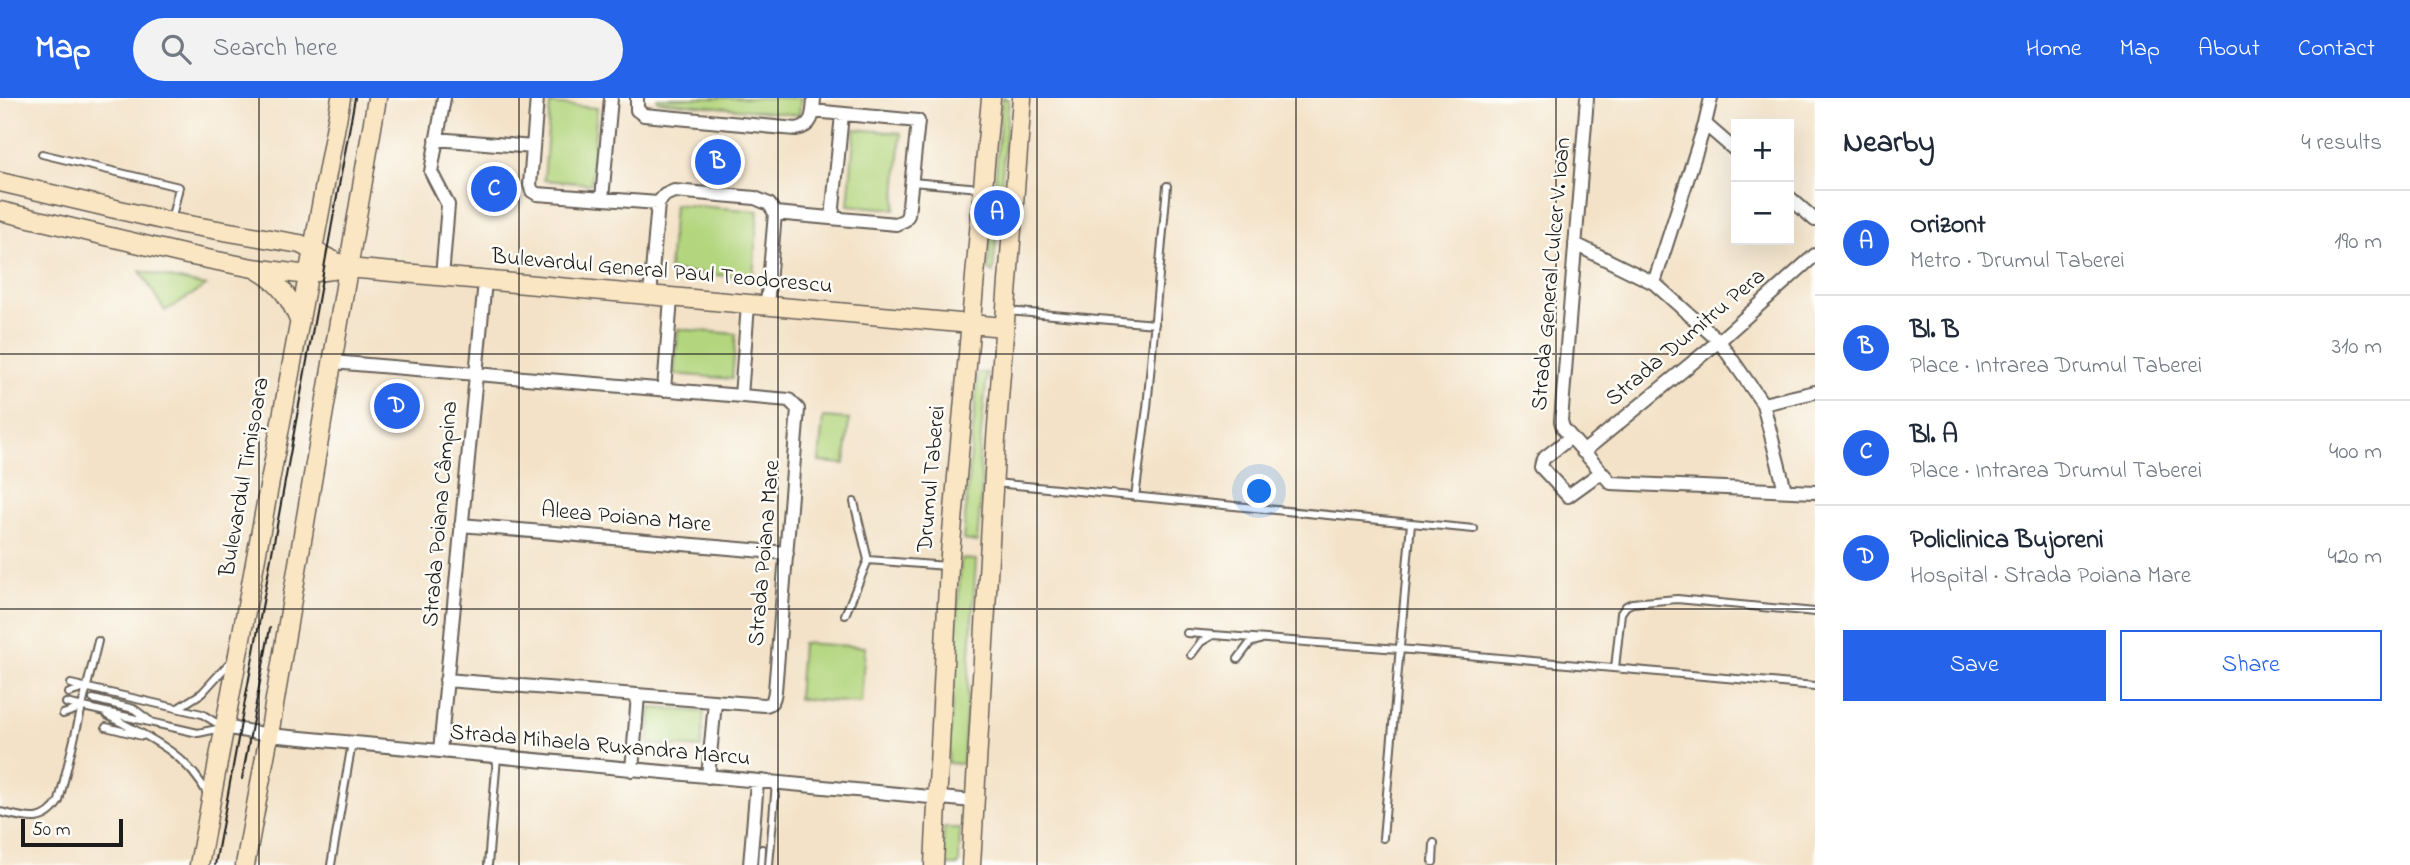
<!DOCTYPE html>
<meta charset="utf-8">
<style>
:root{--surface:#fff;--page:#f2f2f3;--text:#1f2937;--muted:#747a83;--line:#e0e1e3;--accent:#2563eb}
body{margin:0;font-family:"Indie Flower",sans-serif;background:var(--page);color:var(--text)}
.controls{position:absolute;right:21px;top:21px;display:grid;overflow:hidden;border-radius:0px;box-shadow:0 7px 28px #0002}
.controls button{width:63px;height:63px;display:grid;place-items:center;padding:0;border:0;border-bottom:2px solid var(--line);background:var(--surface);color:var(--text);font:35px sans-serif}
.scale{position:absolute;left:21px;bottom:18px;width:102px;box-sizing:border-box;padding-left:7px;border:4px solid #1c1c1c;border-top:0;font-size:19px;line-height:24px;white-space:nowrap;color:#1c1c1c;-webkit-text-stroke:5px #fdfcf7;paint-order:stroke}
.you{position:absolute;left:1260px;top:394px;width:24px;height:24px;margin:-18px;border:5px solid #fff;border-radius:50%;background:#1a73e8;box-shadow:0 0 0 10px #1a73e833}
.badge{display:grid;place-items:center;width:46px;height:46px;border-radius:50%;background:var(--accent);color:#fff;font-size:23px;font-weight:700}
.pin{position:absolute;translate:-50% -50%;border:4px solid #fff;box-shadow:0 2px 7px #0006}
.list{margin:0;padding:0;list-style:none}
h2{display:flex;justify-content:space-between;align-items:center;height:91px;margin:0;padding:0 28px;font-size:30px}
h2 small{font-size:23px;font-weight:400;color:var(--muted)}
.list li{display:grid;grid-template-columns:46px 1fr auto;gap:21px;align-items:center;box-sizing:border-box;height:105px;padding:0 28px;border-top:2px solid var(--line)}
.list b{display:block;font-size:26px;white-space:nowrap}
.list p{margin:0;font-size:23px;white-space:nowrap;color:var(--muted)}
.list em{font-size:23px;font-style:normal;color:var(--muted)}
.actions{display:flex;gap:14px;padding:21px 28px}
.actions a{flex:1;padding:16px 0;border:2px solid var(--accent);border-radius:0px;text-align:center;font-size:24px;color:var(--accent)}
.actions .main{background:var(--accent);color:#fff}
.icon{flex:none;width:38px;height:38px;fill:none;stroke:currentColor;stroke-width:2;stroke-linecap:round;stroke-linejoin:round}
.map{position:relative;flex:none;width:1815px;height:767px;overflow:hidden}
header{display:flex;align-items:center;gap:42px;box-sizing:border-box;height:98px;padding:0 35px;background:var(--accent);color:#fff}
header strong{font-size:33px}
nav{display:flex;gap:38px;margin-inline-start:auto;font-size:24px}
.search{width:490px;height:63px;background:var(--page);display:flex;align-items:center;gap:18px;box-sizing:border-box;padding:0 24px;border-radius:38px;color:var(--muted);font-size:26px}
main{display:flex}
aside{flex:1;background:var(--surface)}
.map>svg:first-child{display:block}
.green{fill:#b2d57d;stroke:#67784c;stroke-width:2}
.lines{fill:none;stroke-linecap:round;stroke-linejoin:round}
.lane-casing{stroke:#676158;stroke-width:10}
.street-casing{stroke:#676158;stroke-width:16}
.secondary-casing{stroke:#676158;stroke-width:21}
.lane{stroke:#fff;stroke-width:6}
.street{stroke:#fff;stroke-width:12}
.secondary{stroke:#fbe6c4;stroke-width:18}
.tram{stroke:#1c1c1c;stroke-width:2}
.grid{fill:none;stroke:#1c1c1c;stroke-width:2;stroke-opacity:0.55}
.labels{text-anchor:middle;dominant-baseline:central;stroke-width:5;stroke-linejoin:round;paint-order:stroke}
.street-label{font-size:23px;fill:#1c1c1c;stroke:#fdfcf7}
</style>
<header>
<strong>Map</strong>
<div class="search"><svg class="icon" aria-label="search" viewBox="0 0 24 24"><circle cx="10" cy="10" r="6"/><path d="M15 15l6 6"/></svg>Search here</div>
<nav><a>Home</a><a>Map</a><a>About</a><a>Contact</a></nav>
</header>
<main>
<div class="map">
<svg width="1815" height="767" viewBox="0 0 1815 767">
<rect width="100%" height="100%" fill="#fdfcf7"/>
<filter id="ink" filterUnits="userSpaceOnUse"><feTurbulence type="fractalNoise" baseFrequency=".0143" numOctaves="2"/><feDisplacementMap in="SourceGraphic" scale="14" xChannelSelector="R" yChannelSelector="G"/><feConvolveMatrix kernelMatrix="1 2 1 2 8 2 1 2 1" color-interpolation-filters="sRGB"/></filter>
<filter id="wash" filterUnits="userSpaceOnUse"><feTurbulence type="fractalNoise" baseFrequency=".00686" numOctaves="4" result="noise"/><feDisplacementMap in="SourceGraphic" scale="28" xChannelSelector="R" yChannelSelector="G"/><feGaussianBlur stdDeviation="1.57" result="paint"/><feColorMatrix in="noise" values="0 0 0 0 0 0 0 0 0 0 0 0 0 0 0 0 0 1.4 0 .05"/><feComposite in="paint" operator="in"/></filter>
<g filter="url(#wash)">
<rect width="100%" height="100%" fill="#f3e2c7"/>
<path class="green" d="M657,0H801L799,17L657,3Z
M1002,0L1009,1L993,175L988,172Z
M550,6L597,10L591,86L544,82Z
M855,31L901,35L895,111L848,107Z
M674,106L758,113L753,180L669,173Z
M140,173L206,188L165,213Z
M678,231L736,236L732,281L674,276Z
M978,275H987L979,359L982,386L977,444L963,442Z
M823,319L849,321L845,366L819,364Z
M961,461L976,462L963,666L948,665Z
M802,545L865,549L861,605L798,601Z
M651,610L704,614L701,650L648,646Z
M944,730H960L959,767H942Z"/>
</g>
<g filter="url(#ink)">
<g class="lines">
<defs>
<path id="lane" d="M42,56L179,89L171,123
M912,84L980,90
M1007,213L1155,226
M995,385L1474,431
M1135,399L1147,310L1167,88
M868,462L947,468
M845,517L868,462L854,404
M1187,535L1399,551L1815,588
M1191,557L1201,544L1213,537
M1238,561L1250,545L1260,542
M1615,570L1621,515L1626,508L1632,505L1677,501L1815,514
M71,586L202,616L223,629
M69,595L85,590
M93,601L134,611L150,623
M66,605L198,635L222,630
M178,610L202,595L232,562
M63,616L81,610
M107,617C148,639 186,654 208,697
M106,629L142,638
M0,714C24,719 43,729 59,703L98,543
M1383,740L1411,425
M1433,764L1434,745
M331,767L352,645
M488,767L497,659
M761,767L762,751
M769,767L776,685"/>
<path id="street" d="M537,0L530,87L532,93L537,96L658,105
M637,0V12L644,17L796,31C814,28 813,15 814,0
M1587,0L1561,323L1563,330L1611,385L1815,394
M1705,26L1736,53
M436,41L533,49
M1789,99L1815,122
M602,101L611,0
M775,115L896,126L905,122L908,117L918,23L813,13
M832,120L842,16
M1575,146L1654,185L1719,243L1763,306L1785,392
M442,179L448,107L431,74L444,0
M1654,185L1705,26L1711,0
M650,198L658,105L665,97L674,93L755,100L769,106L775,115L767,208
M332,264L789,302L798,311L775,593C774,600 773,607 764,607L446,582
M664,292L671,200
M741,298L748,207
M1763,306L1815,294
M1571,339L1543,361L1541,369L1568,398L1600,375
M1583,354L1719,243L1815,157
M461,427L787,455
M224,629L269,637L973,703
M440,653L485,183
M632,672L638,597
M708,679L715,604
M750,767L757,684"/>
<path id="secondary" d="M0,84L171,124L300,146L348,170
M0,113L187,157L253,170L300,176L348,170L1004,229
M259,173C280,185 290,200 299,222
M199,767L341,0
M245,767L269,637L377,0
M934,767L949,468L991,0
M971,767L996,341L1022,0"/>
</defs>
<use href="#lane" class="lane-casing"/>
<use href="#street" class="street-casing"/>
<use href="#secondary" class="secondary-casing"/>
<use href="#lane" class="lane"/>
<use href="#street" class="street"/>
<use href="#secondary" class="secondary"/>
<path class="tram" d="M242,681L270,530
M215,767L355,0"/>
</g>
</g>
<path class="grid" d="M259,0V767M519,0V767M778,0V767M1037,0V767M1296,0V767M1556,0V767M0,256H1815M0,511H1815"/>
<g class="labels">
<g class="street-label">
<text transform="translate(662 174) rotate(5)">Bulevardul General Paul Teodorescu</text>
<text transform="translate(1552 176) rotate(-85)">Strada General Culcer V. Ioan</text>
<text transform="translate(1686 240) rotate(-40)">Strada Dumitru Pera</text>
<text transform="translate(245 379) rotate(-80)">Bulevardul Timișoara</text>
<text transform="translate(932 381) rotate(-85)">Drumul Taberei</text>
<text transform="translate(441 416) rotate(-85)">Strada Poiana Câmpina</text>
<text transform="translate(626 420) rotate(5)">Aleea Poiana Mare</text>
<text transform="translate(765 455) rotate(-85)">Strada Poiana Mare</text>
<text transform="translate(600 648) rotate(5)">Strada Mihaela Ruxandra Marcu</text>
</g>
</g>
</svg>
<div class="controls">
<button>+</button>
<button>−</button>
</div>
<div class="scale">50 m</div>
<div class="you"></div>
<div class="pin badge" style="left:997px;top:115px">A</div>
<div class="pin badge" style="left:718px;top:64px">B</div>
<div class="pin badge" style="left:494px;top:91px">C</div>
<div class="pin badge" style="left:397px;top:308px">D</div>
</div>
<aside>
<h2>Nearby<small>4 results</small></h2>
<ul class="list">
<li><span class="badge">A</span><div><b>Orizont</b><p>Metro · Drumul Taberei</p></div><em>190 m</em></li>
<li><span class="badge">B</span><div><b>Bl. B</b><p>Place · Intrarea Drumul Taberei</p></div><em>310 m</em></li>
<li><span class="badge">C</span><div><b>Bl. A</b><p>Place · Intrarea Drumul Taberei</p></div><em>400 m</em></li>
<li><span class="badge">D</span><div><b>Policlinica Bujoreni</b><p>Hospital · Strada Poiana Mare</p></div><em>420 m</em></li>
</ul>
<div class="actions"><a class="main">Save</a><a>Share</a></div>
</aside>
</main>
